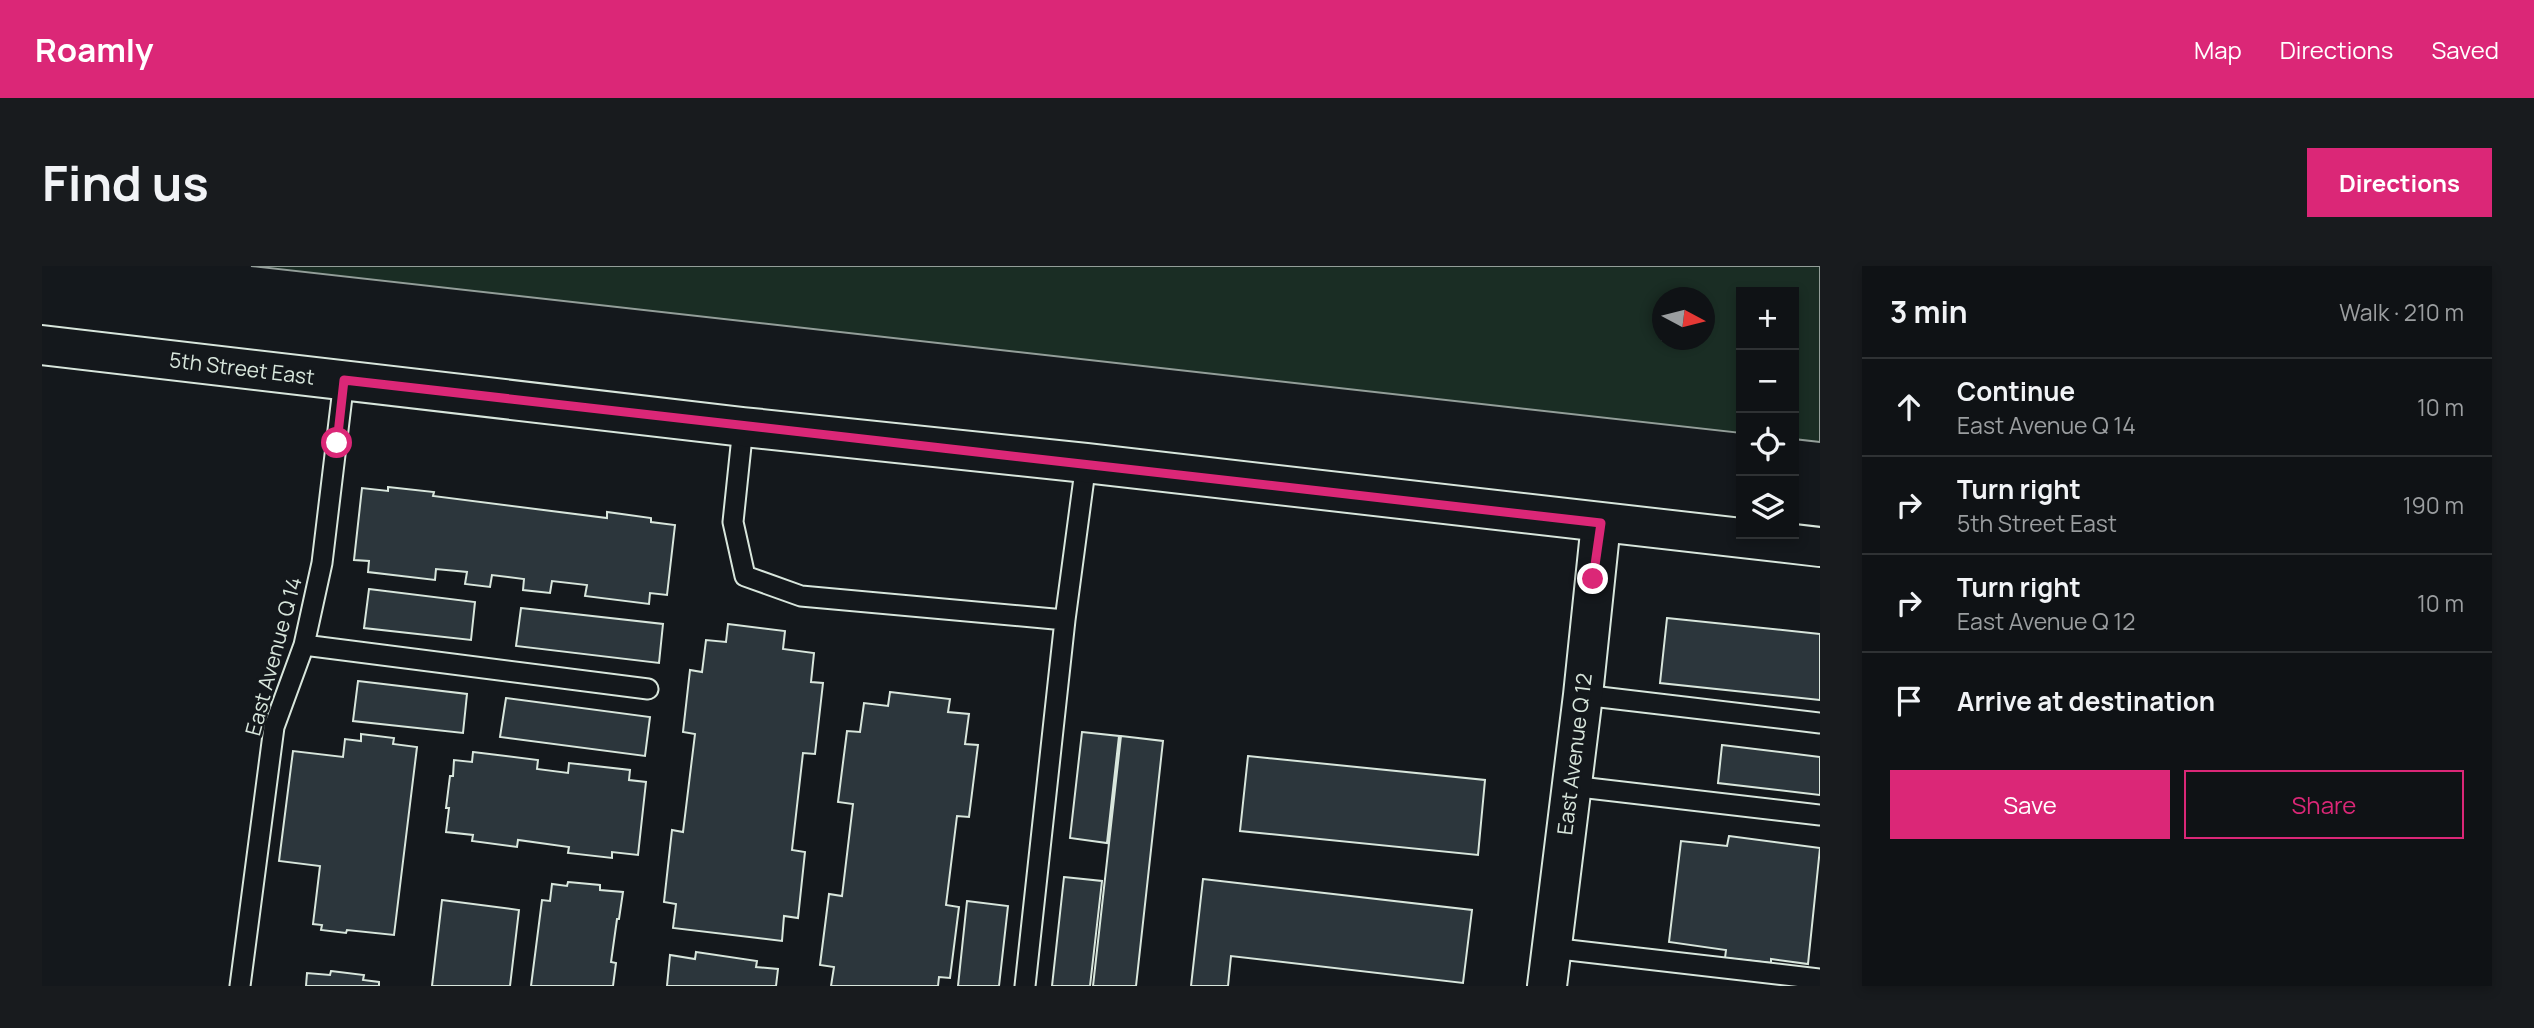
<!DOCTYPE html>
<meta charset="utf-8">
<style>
:root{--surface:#0f1215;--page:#181b1e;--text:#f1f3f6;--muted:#9b9ea0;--line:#2f3234;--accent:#db2777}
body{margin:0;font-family:Manrope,sans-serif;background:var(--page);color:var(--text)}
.controls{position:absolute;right:21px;top:21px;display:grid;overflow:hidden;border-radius:0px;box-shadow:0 4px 10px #0003}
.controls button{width:63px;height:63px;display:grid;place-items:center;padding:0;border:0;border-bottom:2px solid var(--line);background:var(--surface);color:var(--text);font:35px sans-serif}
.compass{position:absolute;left:1610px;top:21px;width:63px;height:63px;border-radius:50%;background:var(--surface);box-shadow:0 4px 10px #0003;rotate:97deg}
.stop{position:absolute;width:21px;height:21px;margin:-16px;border:5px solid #db2777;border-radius:50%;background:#fff}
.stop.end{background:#db2777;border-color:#fff;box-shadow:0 2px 7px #0008}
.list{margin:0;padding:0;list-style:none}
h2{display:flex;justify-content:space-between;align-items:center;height:91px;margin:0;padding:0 28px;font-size:30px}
h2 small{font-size:23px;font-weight:400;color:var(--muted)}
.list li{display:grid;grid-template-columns:46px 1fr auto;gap:21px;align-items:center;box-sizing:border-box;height:98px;padding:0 28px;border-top:2px solid var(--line)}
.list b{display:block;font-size:26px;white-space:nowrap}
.list p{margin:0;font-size:23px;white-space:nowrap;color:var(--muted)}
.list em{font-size:23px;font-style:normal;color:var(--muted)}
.actions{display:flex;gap:14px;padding:21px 28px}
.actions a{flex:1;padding:16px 0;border:2px solid var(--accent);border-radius:0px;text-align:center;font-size:24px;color:var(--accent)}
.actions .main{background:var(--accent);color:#fff}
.icon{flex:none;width:38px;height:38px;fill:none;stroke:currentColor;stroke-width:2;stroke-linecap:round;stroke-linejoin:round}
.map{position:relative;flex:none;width:1778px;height:720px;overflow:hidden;border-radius:0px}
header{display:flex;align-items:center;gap:42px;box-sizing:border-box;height:98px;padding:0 35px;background:var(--accent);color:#fff}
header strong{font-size:33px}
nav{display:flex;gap:38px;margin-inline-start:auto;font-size:24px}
.intro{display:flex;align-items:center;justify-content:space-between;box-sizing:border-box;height:168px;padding:0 42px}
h1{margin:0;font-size:49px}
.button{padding:18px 32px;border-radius:0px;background:var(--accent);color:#fff;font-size:24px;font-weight:700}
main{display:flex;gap:42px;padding:0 42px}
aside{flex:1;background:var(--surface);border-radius:0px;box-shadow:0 4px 10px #0003}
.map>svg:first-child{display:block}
.green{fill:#1a2d24;stroke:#939e99;stroke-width:2;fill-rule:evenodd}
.building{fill:#2c363c;stroke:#d8e6dc;stroke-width:2}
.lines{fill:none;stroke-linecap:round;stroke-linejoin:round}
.service-casing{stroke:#d8e6dc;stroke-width:23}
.minor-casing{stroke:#d8e6dc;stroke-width:42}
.tertiary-casing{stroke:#d8e6dc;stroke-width:42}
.service{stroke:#14181c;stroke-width:19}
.minor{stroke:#14181c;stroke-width:38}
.tertiary{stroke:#14181c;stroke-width:38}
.route{stroke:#db2777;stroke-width:9}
.labels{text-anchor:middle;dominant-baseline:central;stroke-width:5;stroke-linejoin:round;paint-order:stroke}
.street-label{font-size:21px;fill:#d8e6dc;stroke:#14181c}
</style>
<header>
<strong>Roamly</strong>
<nav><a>Map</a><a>Directions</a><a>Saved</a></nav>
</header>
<div class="intro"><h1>Find us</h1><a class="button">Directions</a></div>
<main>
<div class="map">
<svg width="1778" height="720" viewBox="0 0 1778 720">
<rect width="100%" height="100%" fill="#14181c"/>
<path class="green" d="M209,0H1778V176L1752,173V26H1699V167ZM1620,32H1662V74H1620Z"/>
<path class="building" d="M346,221L392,226L391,230L565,252V246L609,252V256L633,259L625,329L608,327L607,338L543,330L545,319L510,315L508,327L481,324L482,313L450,309L448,321L423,318L425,306L394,303L393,314L326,306L327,295L312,294L320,222L346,225Z
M327,323L433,336L429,374L322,362Z
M479,342L621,358L617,397L474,380Z
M1625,352L1778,368V434L1618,417Z
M686,358L743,365L741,383L772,387L769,416L781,417L773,488L761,487L750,584L763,586L756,652L742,650L740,675L631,662L634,638L622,636L630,564L641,566L653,468L641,466L648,404L660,406L664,374L684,376Z
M316,415L425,428L421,467L311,455Z
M848,426L908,433L906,446L927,448L923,478L936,479L927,551L915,550L904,639L917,641L908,712L897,711L896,720H789L792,701L778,699L787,628L800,630L811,538L796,536L805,465L818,466L822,437L846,440Z
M464,432L608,451L603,490L458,471Z
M1040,466L1077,470L1065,577L1028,572Z
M319,468L352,472L351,478L375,481L352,669L305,664L304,667L279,664L280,659L271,658L278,600L237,595L251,485L301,491L303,473L319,475Z
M1079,470L1121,475L1094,720H1051Z
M1680,479L1778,491V529L1676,517Z
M431,486L496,494L495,503L526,507L527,497L588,504L587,514L604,516L596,589L570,586V592L526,587L527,581L476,574L475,581L430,575L431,569L404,566L407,542H404L408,510H411L412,494L430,496Z
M1206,490L1443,514L1436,589L1198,565Z
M1687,570L1778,582L1766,698L1729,693V697L1683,692L1684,684L1627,676L1639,575L1685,580Z
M1022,611L1060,615L1048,720H1010Z
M1161,613L1430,644L1421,717L1189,690L1186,720H1149Z
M526,616L558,619V624L581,626L577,653H575L569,696L574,697L571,720H489L500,634L508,635L510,618L525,620Z
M400,634L477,644L468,720H390Z
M925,635L966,640L957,720H916Z
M654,686L715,695L714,701L736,703L734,720H625L628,689L653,693Z
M289,705L322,709L321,714L337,716V720H264L265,707L288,709Z"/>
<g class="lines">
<defs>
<path id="service" d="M701,161L691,256L703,310L759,330L1023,354
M262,379L606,423
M1541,429L1778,457
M1529,520L1778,549
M1509,682L1778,713
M198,720L232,461L262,379L280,297L302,114
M983,720L1023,354L1044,197"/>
<path id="minor" d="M1505,720L1541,429L1559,257"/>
<path id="tertiary" d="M0,79L701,161L1044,197L1778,281"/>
</defs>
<use href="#service" class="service-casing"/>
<use href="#minor" class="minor-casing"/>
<use href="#tertiary" class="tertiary-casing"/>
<use href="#service" class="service"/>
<use href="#minor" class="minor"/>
<use href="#tertiary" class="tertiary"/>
</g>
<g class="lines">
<path class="route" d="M295,177L302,114C721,163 1140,208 1559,257L1551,313"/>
</g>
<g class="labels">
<g class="street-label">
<text transform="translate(200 102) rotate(7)">5th Street East</text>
<text transform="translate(231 390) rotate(-75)">East Avenue Q 14</text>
<text transform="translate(1532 488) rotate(-83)">East Avenue Q 12</text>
</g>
</g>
</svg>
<div class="controls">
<button>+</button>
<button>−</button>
<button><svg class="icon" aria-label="locate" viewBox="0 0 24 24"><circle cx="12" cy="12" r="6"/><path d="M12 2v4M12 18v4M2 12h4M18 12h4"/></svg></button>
<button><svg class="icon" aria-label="layers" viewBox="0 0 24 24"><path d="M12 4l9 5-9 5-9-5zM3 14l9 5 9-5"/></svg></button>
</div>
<svg class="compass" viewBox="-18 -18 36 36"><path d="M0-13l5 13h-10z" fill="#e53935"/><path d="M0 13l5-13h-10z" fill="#9b9ea0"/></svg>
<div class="stop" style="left:295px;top:177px"></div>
<div class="stop end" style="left:1551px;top:313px"></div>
</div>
<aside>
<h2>3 min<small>Walk · 210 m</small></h2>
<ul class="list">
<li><svg class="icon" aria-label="ahead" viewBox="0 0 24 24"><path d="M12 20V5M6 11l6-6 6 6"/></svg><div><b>Continue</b><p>East Avenue Q 14</p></div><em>10 m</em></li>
<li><svg class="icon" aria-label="right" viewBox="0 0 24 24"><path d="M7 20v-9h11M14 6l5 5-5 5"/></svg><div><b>Turn right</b><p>5th Street East</p></div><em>190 m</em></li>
<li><svg class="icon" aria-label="right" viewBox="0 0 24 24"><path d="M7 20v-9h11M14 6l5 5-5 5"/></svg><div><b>Turn right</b><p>East Avenue Q 12</p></div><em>10 m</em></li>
<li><svg class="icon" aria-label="arrive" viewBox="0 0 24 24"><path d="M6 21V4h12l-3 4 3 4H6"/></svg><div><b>Arrive at destination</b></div></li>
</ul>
<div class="actions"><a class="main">Save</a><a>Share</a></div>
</aside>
</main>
